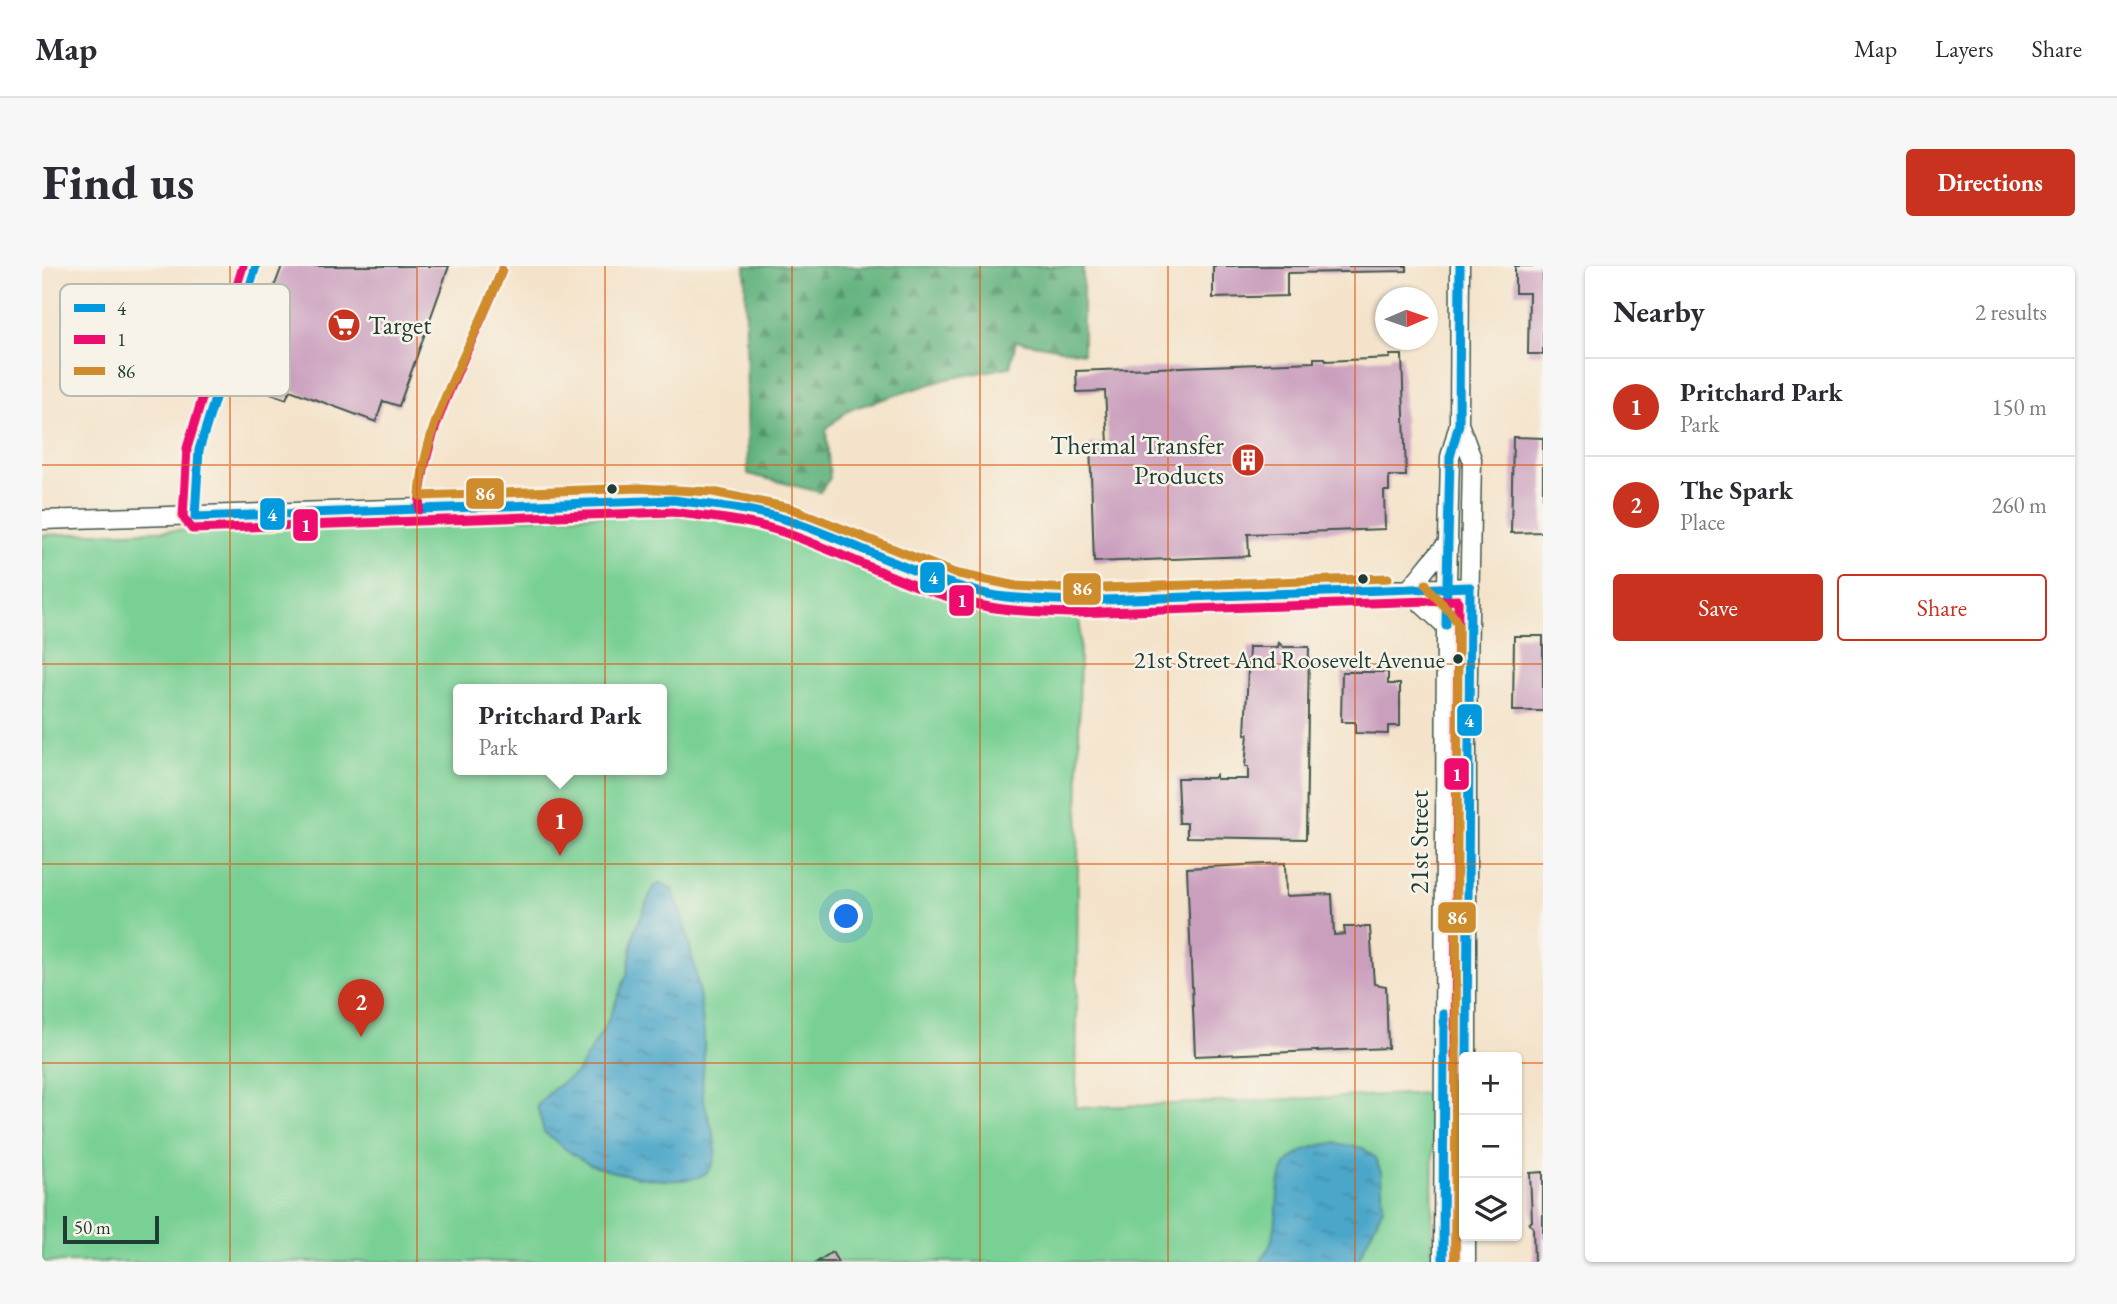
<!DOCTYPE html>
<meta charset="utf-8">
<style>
:root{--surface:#fff;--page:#f7f7f7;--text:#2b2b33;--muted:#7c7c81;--line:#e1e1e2;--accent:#c8321e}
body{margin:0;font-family:"EB Garamond",serif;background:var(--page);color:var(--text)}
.controls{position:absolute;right:21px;bottom:21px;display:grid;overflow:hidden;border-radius:7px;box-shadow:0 2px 5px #0004}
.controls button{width:63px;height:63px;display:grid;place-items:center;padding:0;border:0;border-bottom:2px solid var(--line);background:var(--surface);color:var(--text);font:35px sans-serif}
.compass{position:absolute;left:1333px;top:21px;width:63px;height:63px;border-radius:50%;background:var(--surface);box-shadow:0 2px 5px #0004;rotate:88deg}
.scale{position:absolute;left:21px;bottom:18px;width:96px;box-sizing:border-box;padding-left:7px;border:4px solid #1f3d34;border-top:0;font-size:19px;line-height:24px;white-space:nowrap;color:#1f3d34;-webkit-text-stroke:5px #f7f3e8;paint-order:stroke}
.you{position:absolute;left:805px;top:651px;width:24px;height:24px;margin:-18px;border:5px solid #fff;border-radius:50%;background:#1a73e8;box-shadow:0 0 0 10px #1a73e833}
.badge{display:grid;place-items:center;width:46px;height:46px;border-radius:50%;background:var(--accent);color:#fff;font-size:23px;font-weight:700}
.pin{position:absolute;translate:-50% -58px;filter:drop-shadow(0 2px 4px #0008)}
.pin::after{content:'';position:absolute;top:37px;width:24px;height:21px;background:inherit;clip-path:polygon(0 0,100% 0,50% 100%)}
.popup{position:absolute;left:411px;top:418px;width:214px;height:91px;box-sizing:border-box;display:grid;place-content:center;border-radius:7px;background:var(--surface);filter:drop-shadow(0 2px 5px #0005);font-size:23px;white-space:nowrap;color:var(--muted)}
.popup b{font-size:26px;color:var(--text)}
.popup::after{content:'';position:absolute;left:50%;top:100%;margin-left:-14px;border:14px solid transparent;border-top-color:var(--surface)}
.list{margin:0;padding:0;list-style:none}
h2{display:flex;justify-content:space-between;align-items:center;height:91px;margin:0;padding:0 28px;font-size:30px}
h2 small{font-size:23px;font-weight:400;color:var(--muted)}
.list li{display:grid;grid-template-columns:46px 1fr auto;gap:21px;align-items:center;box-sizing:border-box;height:98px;padding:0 28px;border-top:2px solid var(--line)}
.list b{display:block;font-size:26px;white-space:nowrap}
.list p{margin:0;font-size:23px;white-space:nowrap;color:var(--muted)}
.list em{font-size:23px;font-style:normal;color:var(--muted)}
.actions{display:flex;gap:14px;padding:21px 28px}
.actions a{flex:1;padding:16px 0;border:2px solid var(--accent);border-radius:7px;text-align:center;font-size:24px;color:var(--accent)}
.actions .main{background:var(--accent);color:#fff}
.icon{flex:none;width:38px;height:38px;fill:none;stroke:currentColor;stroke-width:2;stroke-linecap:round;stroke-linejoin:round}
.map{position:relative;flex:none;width:1501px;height:996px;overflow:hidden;border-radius:7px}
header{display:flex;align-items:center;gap:42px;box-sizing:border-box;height:98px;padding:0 35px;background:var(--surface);border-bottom:2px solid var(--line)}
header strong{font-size:33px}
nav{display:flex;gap:38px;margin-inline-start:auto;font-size:24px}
.intro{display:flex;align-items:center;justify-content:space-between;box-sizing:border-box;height:168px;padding:0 42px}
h1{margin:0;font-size:49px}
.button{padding:18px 32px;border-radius:7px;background:var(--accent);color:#fff;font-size:24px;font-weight:700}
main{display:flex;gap:42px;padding:0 42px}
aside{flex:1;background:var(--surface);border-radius:7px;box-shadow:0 2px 5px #0004}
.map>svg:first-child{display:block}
.forest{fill:url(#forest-firs);stroke:#407859;stroke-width:2}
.park{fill:#79d094;stroke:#4c8664;stroke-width:2;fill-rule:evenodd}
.water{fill:url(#water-ripples);stroke:#35727e;stroke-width:2}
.building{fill:#ca9fbe}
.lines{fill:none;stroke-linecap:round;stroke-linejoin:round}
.secondary-casing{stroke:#3f564a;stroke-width:21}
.secondary{stroke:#fff;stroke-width:18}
.bus-1-casing{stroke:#f7f3e8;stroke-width:14}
.bus-2-casing{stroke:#f7f3e8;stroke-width:14}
.bus-3-casing{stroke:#f7f3e8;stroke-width:14}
.bus-1{stroke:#09d;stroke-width:9}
.bus-2{stroke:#ed0b6d;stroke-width:9}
.bus-3{stroke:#cf8c2c;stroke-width:9}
.grid{fill:none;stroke:#de580e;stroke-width:2;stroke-opacity:0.55}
.bus-dot{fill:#1f3d34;stroke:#f7f3e8;stroke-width:2.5}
.labels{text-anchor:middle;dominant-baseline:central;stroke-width:5;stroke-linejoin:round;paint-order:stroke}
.bus-label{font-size:24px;fill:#1f3d34;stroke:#f7f3e8;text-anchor:end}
.poi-label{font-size:26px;fill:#1f3d34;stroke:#f7f3e8;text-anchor:start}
.street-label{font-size:26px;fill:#1f3d34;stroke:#f7f3e8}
.key{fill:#f7f3e8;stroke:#b6bcb2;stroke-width:2}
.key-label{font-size:19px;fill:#1f3d34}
.line-badge{stroke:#f7f3e8;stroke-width:2.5}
.badge-label{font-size:19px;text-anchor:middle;font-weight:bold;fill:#fff}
</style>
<header>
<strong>Map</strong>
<nav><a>Map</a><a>Layers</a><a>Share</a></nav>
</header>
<div class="intro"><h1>Find us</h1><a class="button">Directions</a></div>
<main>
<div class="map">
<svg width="1501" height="996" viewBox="0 0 1501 996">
<defs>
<pattern id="forest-firs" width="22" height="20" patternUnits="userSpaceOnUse" patternTransform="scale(1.75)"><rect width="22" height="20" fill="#62b27e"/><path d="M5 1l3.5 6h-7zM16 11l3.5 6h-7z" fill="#509268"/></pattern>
<pattern id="water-ripples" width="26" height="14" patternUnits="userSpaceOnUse" patternTransform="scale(1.75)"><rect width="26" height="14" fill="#4ba7c9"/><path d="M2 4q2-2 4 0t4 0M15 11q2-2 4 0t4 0" fill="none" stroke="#3e89a4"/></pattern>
</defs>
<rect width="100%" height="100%" fill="#f7f3e8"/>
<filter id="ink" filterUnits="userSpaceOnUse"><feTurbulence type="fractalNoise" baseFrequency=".0143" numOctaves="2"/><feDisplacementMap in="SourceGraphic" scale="14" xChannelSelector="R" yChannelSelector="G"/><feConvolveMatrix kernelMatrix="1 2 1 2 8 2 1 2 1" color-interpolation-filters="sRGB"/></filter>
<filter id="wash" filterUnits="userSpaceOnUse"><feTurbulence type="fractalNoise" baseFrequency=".00686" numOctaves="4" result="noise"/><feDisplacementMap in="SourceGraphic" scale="28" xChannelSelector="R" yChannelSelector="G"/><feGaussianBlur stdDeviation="1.57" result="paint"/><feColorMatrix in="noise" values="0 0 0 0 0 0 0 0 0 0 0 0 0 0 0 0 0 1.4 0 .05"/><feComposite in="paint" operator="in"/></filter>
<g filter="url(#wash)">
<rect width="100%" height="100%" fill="#f4e3ca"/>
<path class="forest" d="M703,0H1041V87L974,75L968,101L905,113L806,144L784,163L788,212L778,226L706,208Z"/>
<path class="park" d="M614,247L679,252L722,262L937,341L966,347L1038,352L1034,842L1391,827L1390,996H0V269ZM416,424H620V504H416Z"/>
<path class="water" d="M618,618L629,622C646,657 660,733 662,772C663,792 659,812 661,831C665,853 682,882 668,903C652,926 572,908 550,899C532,891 517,878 502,866L495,840L510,824L535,806L563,761L585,709L593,664L612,620Z
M1292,877L1321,882L1333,892L1339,906L1341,941L1315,996H1218C1256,948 1205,888 1292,877Z"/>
<g id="blocks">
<path class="building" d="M240,0H407L357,140L341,135L334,156L248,124L244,133L196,117Z
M1171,0H1365V5L1245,7V30L1171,32Z
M1473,0H1501V88H1486L1487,27H1473Z
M1348,89H1360L1364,210H1347V225H1342L1343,263L1206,268L1207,290L1052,296L1048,178L1066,177L1063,125L1035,126L1034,105L1272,96V92H1283L1284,95L1348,92Z
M1471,171L1501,172V266L1469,267Z
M1472,370H1501V445H1471Z
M1237,377L1241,381H1267L1264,573L1145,571V557H1137L1135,512H1171L1174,509V513H1206V501H1203L1206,468L1203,469L1207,381H1236Z
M1300,406H1346V418H1358V460H1346V468L1313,467V456H1299Z
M1243,597L1244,630L1290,628L1292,669L1303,668L1302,661H1328L1332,718L1344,720L1346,782L1153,790L1145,602Z
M1501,906V996H1492L1491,961L1487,958L1490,955L1488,907Z
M790,986L796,996H775Z"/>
</g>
</g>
<g filter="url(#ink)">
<use href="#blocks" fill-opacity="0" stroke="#3f564a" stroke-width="2"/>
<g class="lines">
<defs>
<path id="secondary" d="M1417,158L1430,193L1425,457V791
M0,254L631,234L707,244L744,254L877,308L939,327L972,332L1033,335L1428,321
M1367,323C1381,308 1392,290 1407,277
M1373,323L1380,338L1404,360
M1401,996L1404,360L1408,191L1417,158L1418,0
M1424,996V970"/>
</defs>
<use href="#secondary" class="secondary-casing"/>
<use href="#secondary" class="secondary"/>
<defs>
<path id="bus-1" d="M214,0L157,184L153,251L631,234C668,239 706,242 742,253C808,274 869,309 937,326C968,334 1001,333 1033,335L1428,321L1425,791
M1404,359L1408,191L1417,158L1418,0
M1401,996L1402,748"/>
<path id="bus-2" d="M201,0L145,182L141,251L150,263L630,246C667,251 706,254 741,266C807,289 869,324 937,339C969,346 1001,346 1033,347L1416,334L1413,791
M377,244C381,157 430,84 460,4
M1413,996L1414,747"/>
<path id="bus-3" d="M460,4C433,77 382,150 378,230L598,222L671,226L748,242L912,307L974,320L1033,323L1346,312
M1384,318C1392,334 1412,344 1416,360L1413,996"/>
</defs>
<use href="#bus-1" class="bus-1-casing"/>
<use href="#bus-2" class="bus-2-casing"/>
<use href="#bus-3" class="bus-3-casing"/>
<use href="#bus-1" class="bus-1"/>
<use href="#bus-2" class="bus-2"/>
<use href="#bus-3" class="bus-3"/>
</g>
</g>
<path class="grid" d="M188,0V996M375,0V996M563,0V996M750,0V996M938,0V996M1126,0V996M1313,0V996M0,199H1501M0,398H1501M0,598H1501M0,797H1422M1475,797H1501"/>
<defs>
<symbol id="supermarket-disc" viewBox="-11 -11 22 22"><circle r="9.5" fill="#c8321e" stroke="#f7f3e8"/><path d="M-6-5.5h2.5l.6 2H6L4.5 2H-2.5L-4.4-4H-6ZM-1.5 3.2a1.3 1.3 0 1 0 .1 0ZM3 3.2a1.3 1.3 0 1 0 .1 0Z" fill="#fff"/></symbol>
<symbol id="building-disc" viewBox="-11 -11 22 22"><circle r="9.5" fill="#c8321e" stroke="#f7f3e8"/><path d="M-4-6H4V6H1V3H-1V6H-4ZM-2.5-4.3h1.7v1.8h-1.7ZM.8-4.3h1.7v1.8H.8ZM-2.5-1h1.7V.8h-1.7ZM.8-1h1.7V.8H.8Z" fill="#fff"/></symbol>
</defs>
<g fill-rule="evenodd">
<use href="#supermarket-disc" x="283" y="40" width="38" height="38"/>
<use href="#building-disc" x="1187" y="175" width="38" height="38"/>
</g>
<g class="bus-dot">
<circle cx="570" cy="223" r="6"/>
<circle cx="1321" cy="313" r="6"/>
<circle cx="1416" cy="393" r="6"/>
</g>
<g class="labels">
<g class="bus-label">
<text x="1403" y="393">21st Street And Roosevelt Avenue</text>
</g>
<g class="poi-label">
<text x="326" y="59">Target</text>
<text x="1182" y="179" text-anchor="end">Thermal Transfer<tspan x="1182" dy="30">Products</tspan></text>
</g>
<g class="street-label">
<text transform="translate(1377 576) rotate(-90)">21st Street</text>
</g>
</g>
<rect x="18" y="18" width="230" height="112" rx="10" class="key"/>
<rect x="32" y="38" width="31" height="8" fill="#09d"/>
<rect x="32" y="69" width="31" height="9" fill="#ed0b6d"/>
<rect x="32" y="101" width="31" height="8" fill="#cf8c2c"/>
<g class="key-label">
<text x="75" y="49">4</text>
<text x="75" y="80">1</text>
<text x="75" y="112">86</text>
</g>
<g class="line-badge">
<rect x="423" y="211" width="40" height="33" rx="7" fill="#cf8c2c"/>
<rect x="217" y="231" width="27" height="34" rx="7" fill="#09d"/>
<rect x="250" y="242" width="27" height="34" rx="7" fill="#ed0b6d"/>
<rect x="877" y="295" width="27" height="33" rx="7" fill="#09d"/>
<rect x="1020" y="306" width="40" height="34" rx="7" fill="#cf8c2c"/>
<rect x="906" y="318" width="27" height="33" rx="7" fill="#ed0b6d"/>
<rect x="1414" y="437" width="27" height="34" rx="7" fill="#09d"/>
<rect x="1401" y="491" width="27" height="34" rx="7" fill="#ed0b6d"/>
<rect x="1395" y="635" width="40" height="33" rx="7" fill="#cf8c2c"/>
</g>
<g class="badge-label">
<text x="443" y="234">86</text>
<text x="230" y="255">4</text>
<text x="264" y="266">1</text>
<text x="891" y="318">4</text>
<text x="1040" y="329">86</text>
<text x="920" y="341">1</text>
<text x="1427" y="461">4</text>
<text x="1415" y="515">1</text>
<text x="1415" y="658">86</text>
</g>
</svg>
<div class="controls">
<button>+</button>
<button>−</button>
<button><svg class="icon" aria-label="layers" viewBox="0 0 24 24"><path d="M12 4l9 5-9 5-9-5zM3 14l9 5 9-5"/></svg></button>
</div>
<svg class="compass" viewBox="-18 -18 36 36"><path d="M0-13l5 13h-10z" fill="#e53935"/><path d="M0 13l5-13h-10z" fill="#7c7c81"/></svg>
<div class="scale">50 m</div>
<div class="you"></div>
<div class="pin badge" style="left:518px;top:590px">1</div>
<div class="popup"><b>Pritchard Park</b>Park</div>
<div class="pin badge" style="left:319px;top:771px">2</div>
</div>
<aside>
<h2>Nearby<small>2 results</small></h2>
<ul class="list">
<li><span class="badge">1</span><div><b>Pritchard Park</b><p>Park</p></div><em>150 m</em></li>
<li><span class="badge">2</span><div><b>The Spark</b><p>Place</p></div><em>260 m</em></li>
</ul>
<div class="actions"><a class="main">Save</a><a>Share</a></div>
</aside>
</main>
